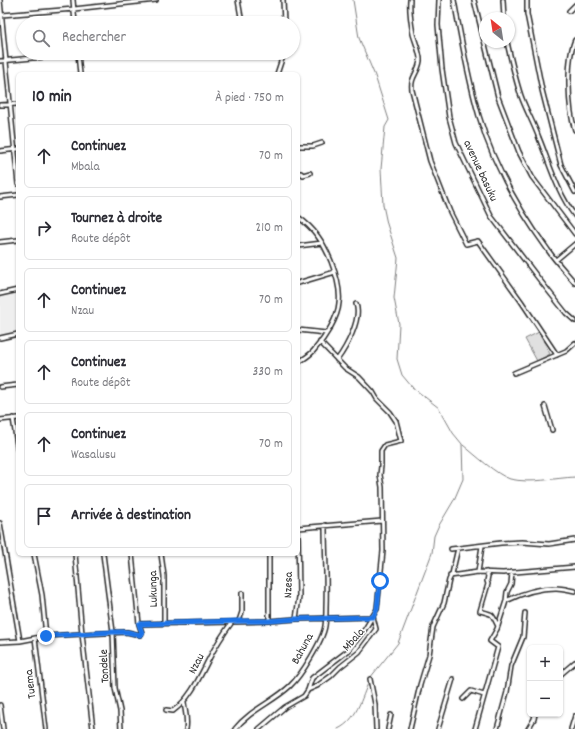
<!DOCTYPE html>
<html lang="fr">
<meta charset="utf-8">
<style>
:root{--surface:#fff;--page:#f7f7f7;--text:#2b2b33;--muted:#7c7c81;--line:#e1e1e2}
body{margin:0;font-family:Dekko,sans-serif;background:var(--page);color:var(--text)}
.controls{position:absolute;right:12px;bottom:12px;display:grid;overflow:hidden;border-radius:6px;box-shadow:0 1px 3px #0004}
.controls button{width:36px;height:36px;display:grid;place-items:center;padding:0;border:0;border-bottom:1px solid var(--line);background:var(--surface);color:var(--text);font:20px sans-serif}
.compass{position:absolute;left:479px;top:12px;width:36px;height:36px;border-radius:50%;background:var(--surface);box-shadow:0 1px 3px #0004;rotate:330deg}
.stop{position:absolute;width:12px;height:12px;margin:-9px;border:3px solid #1a73e8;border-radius:50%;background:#fff}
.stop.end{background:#1a73e8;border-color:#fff;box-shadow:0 1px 4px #0008}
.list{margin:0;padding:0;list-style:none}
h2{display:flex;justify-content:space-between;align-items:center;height:52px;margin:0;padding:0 16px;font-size:17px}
h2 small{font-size:13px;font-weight:400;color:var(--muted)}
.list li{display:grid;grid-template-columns:26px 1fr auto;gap:12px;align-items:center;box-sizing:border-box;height:64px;margin:0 8px 8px;padding:0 8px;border:1px solid var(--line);border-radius:6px}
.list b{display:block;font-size:15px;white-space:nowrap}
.list p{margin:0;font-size:13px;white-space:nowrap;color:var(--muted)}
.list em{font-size:13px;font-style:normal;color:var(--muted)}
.icon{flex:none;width:22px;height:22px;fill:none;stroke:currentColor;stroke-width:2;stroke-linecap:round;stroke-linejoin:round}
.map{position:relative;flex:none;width:575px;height:729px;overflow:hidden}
.search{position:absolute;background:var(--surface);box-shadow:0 1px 3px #0004;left:16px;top:16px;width:284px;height:44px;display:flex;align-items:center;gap:10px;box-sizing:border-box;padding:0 14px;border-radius:22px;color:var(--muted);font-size:15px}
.panel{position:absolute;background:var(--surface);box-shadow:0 1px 3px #0004;left:16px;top:72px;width:284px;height:484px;border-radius:6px}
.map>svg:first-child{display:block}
.built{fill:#efefef}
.green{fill:#e0e0e0;stroke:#868686}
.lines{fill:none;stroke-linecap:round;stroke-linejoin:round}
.stream{stroke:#7e7e7e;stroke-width:1}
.street-casing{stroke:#2b2b2b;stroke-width:6}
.street{stroke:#fff;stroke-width:3}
.route{stroke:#1a73e8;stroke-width:5}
.labels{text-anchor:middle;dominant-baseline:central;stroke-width:3;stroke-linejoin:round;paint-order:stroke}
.street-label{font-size:12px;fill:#2b2b2b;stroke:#fff}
</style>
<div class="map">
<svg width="575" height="729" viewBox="0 0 575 729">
<rect width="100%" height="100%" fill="#fff"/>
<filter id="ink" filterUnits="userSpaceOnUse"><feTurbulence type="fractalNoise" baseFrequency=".025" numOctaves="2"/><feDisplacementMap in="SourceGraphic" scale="8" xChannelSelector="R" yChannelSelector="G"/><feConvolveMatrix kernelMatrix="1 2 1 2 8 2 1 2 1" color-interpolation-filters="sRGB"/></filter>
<g filter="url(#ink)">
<path class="built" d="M18,291V333L0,337V296Z"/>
<path class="green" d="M539,332L550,354L537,361L525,339Z"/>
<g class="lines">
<path class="stream" d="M353,0L359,38L375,76L389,120L385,127L381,169L383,205L387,224L398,258L394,298L399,324L397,359L402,375L412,387L439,408L453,433L462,444L463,479L454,500L438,527L434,536L432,553L398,643L370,678
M463,445C474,454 497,475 510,479C531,484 554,478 575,477
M338,729C357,720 361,699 369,681"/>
<defs>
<path id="street" d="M0,0L18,184
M73,0L75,23
M238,0L242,23
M283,0L284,23
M410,0C409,12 411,23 413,34C415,41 421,55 420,61C418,74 410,77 412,90L430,161L450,212L466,244L478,241L521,301L557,355
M439,0L438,25L442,69L449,117L456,143L491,216L539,279L566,313L575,321
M454,0C461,39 468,78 479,116C493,164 519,210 548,250C556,262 566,272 575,283
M474,0L498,97L519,152L532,177L575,234
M503,0L504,18
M527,0V14L542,90L561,165L575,192
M569,11L575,5
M2,15L74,9L156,0
M575,40C566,60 568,109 575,130
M507,42C511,60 515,78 521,96C526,110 534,124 539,138C550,165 557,192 575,216
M78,54L80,74
M0,61L87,53
M277,74L284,53
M0,105L18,104
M298,146H313L322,143
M0,151L18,149
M298,173H301L303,175L310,173
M0,197L18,195
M298,217C315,229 323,242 331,261C336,274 341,289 339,303C338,318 325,338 315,349C311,355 303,359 298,363
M0,242L18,240
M298,246L322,243
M556,260L575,244
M298,283L335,272
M0,294L18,290
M298,330L326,333
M0,338L18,334
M337,360C346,348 362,319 356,304
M514,373L566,351L575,343
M0,387L18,385
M545,406L552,430
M13,418L18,452
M0,420L18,418
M0,523L20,641
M298,528L382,521
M451,549L501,543L522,542L549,544L575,540
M34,554L42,595L46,636
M75,554L82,634L93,729
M103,554L113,632L115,688L120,711L121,729
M132,554L139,624
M161,554L164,576V623
M478,572L482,546
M486,572L488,576L487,581L488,584L480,611C495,615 491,613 498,626
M450,576L478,572L503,573L575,567
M506,601C520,594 539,588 556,588C562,588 569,590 575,591
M296,619L299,597L298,528
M239,621L242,612V593
M269,621L296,619L373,617
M35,638L46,729
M0,642L20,641L46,636L82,634L127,632L140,635L142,633L139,624L232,622
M560,675L575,662
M370,679L375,704L376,729
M308,690L312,678L349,650L365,629L377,609L383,551L382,487L380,475L381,466V451L385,445L401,441L396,421L390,412L377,399L373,392L359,377L345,368L320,342
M463,699L471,691L484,695
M184,702C185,711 188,719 186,729
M0,705L3,729
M166,710L173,711C191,698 200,676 210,657C216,645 224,633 232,622L269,621V554
M235,729C250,710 273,702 290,686C301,676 323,640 325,626C326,620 326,613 326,607C327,580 325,552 325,525
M259,729L285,707L304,696L308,690L317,686L331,676L340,667L359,652L376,629L373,617
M388,729L391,715
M410,729L420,685L429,655L433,627L444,603L449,580L452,574L458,548
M438,729L453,679
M475,729L498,647L490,641L497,629L506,601L507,592L511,584L512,572
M497,729L507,692L511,666L523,637L525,613
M528,729L534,719L535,714
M571,729L575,716"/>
</defs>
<use href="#street" class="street-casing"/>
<use href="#street" class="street"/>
</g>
</g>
<g class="lines" filter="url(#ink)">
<path class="route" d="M46,636L113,632H127L140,635L142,633L139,624L239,621H269L296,619L373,617L377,609L380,581"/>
</g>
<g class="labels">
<g class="street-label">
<text transform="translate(480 171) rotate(65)">avenue basuku</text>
<text transform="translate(289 585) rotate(-89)">Nzesa</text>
<text transform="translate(154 589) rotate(-91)">Lukunga</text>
<text transform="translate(354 640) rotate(-48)">Mbala</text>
<text transform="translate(303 649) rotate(-61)">Bahuna</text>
<text transform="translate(197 664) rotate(-63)">Nzau</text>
<text transform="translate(105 666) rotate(-93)">Tondele</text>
<text transform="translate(31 684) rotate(-97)">Tuema</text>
</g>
</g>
</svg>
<div class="controls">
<button>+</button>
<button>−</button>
</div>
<svg class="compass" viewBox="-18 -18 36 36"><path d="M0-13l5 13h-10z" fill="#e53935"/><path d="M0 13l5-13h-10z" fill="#7c7c81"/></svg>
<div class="stop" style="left:380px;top:581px"></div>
<div class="stop end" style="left:46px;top:636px"></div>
<div class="search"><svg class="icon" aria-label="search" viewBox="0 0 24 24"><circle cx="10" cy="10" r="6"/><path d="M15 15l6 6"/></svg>Rechercher</div>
<section class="panel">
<h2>10 min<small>À pied · 750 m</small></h2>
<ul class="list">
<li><svg class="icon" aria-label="ahead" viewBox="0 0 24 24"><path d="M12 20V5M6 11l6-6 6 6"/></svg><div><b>Continuez</b><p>Mbala</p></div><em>70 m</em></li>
<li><svg class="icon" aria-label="right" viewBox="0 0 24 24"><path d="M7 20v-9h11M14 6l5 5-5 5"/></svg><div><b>Tournez à droite</b><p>Route dépôt</p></div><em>210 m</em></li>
<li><svg class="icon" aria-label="ahead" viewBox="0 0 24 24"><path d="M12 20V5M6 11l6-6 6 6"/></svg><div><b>Continuez</b><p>Nzau</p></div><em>70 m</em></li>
<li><svg class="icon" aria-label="ahead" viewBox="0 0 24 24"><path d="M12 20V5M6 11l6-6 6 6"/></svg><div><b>Continuez</b><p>Route dépôt</p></div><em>330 m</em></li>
<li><svg class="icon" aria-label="ahead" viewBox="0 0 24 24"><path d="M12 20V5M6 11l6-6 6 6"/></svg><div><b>Continuez</b><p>Wasalusu</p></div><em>70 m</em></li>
<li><svg class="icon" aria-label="arrive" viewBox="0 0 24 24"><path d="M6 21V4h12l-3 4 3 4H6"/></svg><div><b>Arrivée à destination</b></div></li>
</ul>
</section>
</div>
